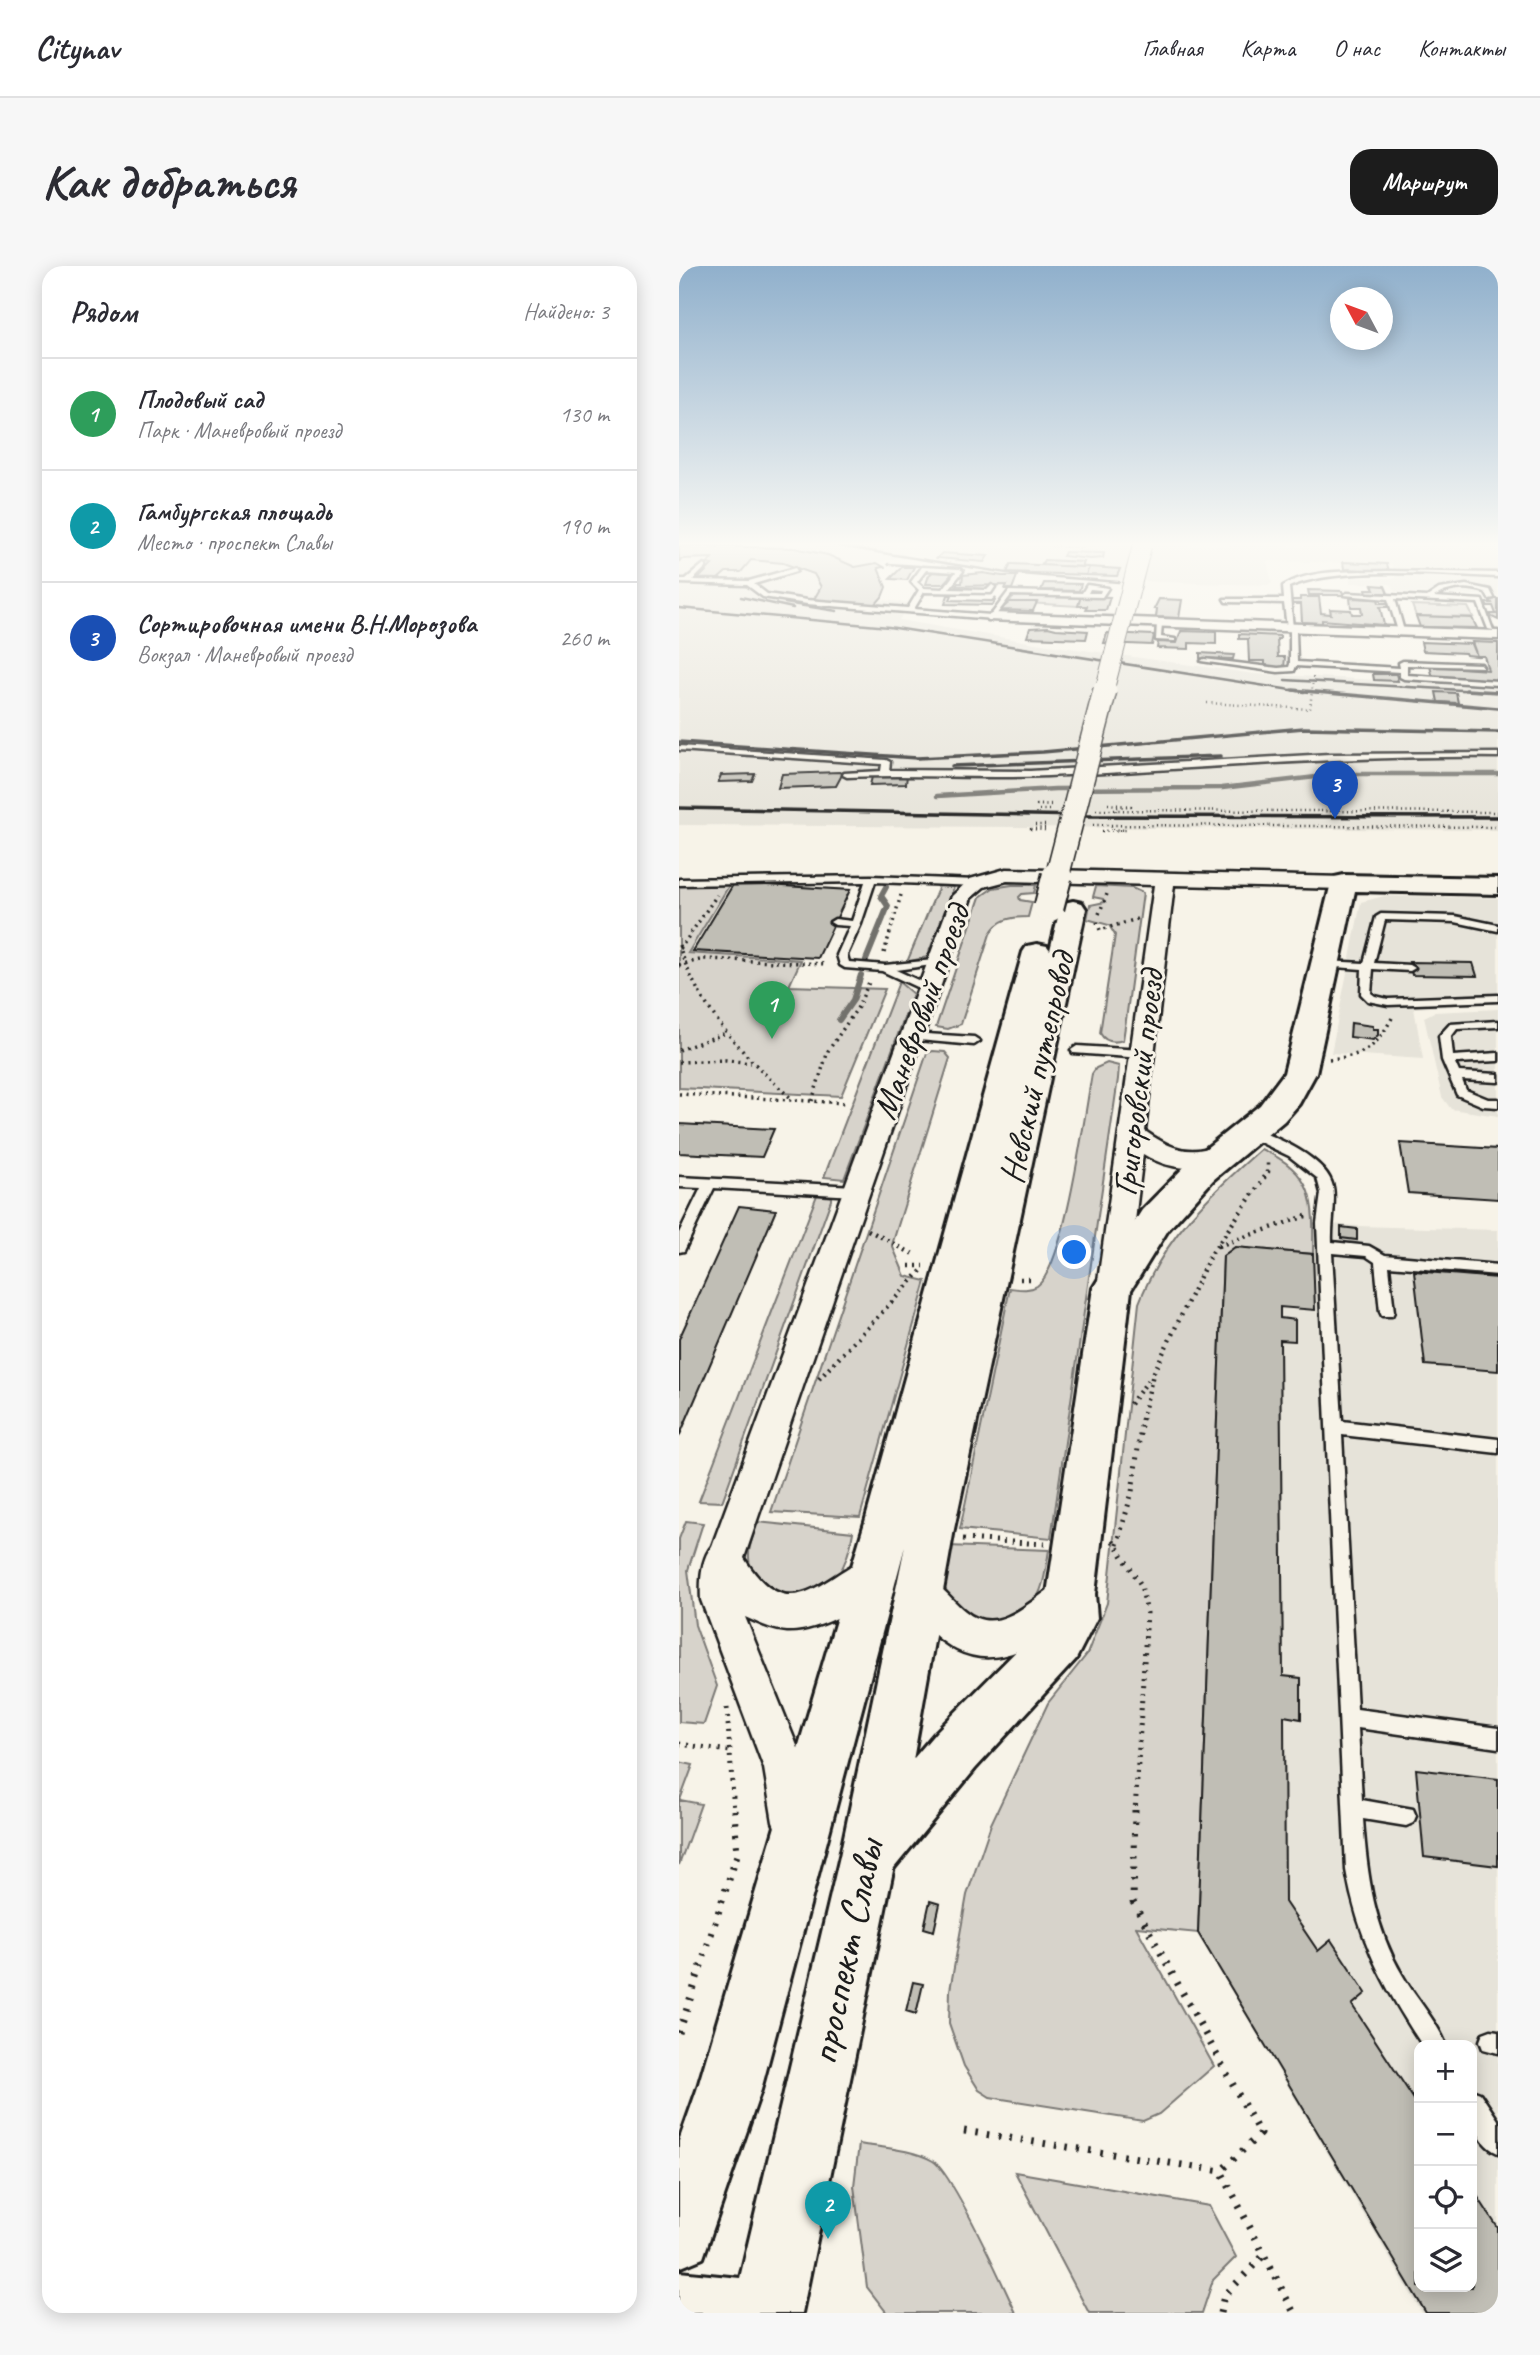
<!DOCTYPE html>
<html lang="ru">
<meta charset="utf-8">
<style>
:root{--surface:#fff;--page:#f7f7f7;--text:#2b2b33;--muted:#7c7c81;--line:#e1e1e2;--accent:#1c1c1c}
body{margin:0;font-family:Caveat,sans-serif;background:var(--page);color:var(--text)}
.controls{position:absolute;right:21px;bottom:21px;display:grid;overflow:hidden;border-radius:14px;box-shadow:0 4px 18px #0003}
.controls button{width:63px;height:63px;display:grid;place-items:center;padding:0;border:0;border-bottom:2px solid var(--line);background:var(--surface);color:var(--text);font:35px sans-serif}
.compass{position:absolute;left:651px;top:21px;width:63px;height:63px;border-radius:50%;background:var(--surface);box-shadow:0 4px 18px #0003;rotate:311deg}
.you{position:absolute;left:396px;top:987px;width:24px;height:24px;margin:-18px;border:5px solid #fff;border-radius:50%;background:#1a73e8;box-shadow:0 0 0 10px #1a73e833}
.badge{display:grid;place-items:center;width:46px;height:46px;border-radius:50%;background:var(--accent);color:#fff;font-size:23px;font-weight:700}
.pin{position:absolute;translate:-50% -58px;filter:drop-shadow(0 2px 4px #0008)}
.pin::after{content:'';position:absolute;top:37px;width:24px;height:21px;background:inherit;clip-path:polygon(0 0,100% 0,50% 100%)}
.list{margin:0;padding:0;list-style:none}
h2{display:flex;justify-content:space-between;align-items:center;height:91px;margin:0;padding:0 28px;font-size:30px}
h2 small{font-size:23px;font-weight:400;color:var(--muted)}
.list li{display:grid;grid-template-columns:46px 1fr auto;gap:21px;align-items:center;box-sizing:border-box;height:112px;padding:0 28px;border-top:2px solid var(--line)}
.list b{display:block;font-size:26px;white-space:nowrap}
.list p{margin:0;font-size:23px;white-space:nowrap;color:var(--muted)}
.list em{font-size:23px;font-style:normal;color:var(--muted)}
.icon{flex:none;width:38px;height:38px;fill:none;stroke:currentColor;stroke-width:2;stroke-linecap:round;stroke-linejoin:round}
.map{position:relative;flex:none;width:819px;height:2047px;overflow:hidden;border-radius:21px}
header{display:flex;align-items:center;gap:42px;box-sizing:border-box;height:98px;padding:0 35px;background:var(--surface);border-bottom:2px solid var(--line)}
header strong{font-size:33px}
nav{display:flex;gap:38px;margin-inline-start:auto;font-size:24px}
.intro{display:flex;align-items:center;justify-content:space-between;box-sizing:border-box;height:168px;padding:0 42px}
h1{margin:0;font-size:49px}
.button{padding:18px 32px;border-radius:21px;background:var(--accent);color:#fff;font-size:24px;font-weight:700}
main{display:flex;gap:42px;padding:0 42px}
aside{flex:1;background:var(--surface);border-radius:21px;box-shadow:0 4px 18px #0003}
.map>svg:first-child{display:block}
.built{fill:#e6e3d9;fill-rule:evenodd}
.green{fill:#d7d3cb;stroke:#7a7874;stroke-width:2}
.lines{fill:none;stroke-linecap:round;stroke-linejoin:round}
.stream-far1{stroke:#72716c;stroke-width:4.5}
.stream{stroke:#72716c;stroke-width:6}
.building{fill:#c0beb5;stroke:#1c1c1c;stroke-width:2}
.lane-casing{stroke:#1c1c1c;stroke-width:5}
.street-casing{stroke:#1c1c1c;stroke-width:5}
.secondary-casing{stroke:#1c1c1c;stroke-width:6}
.primary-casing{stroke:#1c1c1c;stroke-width:6}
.path-far5{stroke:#1c1c1c;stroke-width:2;stroke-dasharray:1 2.5;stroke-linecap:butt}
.path-far4{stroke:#1c1c1c;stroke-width:2.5;stroke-dasharray:1 3.5;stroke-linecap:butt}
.path-far3{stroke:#1c1c1c;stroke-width:3.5;stroke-dasharray:2 4.5;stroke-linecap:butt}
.path-far2{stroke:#1c1c1c;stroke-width:4.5;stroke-dasharray:2 5;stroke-linecap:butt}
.path-far1{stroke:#1c1c1c;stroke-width:5;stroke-dasharray:2 6;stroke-linecap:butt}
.path{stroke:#1c1c1c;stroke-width:7;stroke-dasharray:2.5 9;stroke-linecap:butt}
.lane{fill:#f7f3e8;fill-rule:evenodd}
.street{fill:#f7f3e8;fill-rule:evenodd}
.secondary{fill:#f7f3e8;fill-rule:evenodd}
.primary{fill:#f7f3e8;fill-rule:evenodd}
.rail-far1{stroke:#1c1c1c;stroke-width:2.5}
.rail{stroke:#1c1c1c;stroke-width:3.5}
.primary-bridge-far2-casing{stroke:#1c1c1c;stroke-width:20;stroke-linecap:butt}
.primary-bridge-far1-casing{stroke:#1c1c1c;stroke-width:26;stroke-linecap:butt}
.primary-bridge-casing{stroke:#1c1c1c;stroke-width:33;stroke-linecap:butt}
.primary-bridge-far2{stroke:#f7f3e8;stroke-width:18}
.primary-bridge-far1{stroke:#f7f3e8;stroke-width:23}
.primary-bridge{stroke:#f7f3e8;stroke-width:29}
.labels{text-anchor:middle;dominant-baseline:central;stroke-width:6;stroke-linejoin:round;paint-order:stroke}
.street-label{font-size:35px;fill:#1c1c1c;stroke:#f7f3e8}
.near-street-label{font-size:42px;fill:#1c1c1c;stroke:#f7f3e8}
</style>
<header>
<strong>Citynav</strong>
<nav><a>Главная</a><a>Карта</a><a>О нас</a><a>Контакты</a></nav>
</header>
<div class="intro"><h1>Как добраться</h1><a class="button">Маршрут</a></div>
<main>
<aside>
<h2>Рядом<small>Найдено: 3</small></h2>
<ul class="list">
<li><span class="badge" style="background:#2e9e5b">1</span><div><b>Плодовый сад</b><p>Парк · Маневровый проезд</p></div><em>130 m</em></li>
<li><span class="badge" style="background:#0f9aa8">2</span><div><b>Гамбургская площадь</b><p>Место · проспект Славы</p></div><em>190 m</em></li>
<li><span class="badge" style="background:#1a4fb4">3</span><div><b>Сортировочная имени В.Н.Морозова</b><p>Вокзал · Маневровый проезд</p></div><em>260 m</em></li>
</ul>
</aside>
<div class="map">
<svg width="819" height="2047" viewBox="0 0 819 2047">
<rect width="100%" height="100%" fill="#f7f3e8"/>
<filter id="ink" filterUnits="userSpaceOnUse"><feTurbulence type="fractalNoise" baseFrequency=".0143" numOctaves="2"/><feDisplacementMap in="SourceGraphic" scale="14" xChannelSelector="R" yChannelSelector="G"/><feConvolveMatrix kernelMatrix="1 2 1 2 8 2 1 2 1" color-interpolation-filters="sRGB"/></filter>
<g filter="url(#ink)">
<path class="built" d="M0,280H819V330L716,326L712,318L671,317V312H717L713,298H708L588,295L593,317L589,319L481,316L327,306L230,288L199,297L205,301L200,303L207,317L202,334L230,337L220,354L362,378L576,408L819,420V564L0,559Z
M705,630L819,632V737L735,742L744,793L652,787L682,636Z
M819,743V850L772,843L763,831L745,751L755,746Z
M627,956L678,960L819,964V2047H743L518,1667L543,989L556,980ZM740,1779H793V2021H740Z"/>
<path class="green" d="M335,328L402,330L399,340L331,336Z
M733,339L789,341L794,351L737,350Z
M51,618L9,687L122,694L110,720L206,723L162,830L0,822V619Z
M333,619H357L355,627L343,628L340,631L341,634L353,636L349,651C332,651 319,653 311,668L282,758L269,763L257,761L301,631L314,622Z
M260,620L275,621L248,691L228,696Z
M417,620L453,622L464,627L447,754L444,774C435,777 426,776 421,767L436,669L430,659L408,653L411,639L426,636L424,633L414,631Z
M220,716L234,728L165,913L145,911Z
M254,785L266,786L271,792L213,979L226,1010L247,1015L181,1251L92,1246L248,787Z
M428,797L440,800L439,813L372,1272L281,1263L331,1022C340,1023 350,1025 358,1020C386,1001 406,846 413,808L417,802Z
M582,883C636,907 635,935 634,988L556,981L544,990L519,1667L457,1661L535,1800L480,1848L464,1855L311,1831L300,1824L285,1800L270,1757L271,1724L288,1629L312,1558L369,1437L408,1388L428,1337L460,1037C486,970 529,930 582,883Z
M138,929L152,931V934L43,1236L20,1235Z
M7,1255L24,1257L9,1304L16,1359L38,1420L25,1458L0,1456V1273Z
M78,1256L174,1266C172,1281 165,1306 153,1315C124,1335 68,1334 70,1288C70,1278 76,1266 78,1256Z
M269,1280L370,1284C361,1344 357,1342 301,1362C265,1327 257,1333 269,1280Z
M0,1496L14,1499L1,1534L22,1538L0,1599Z
M180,1878C203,1882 233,1883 254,1895C274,1907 324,2019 337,2047H208L188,2021L175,1920Z
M336,1906L530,1940L557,1991L534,2014L523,2047H410Z"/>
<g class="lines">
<path class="stream-far1" d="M258,530L376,523L543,522L663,508H819"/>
<path class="stream" d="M187,694L209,640L202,630L207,621
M160,754L174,734L182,709"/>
</g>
<path class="building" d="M0,280L115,282L149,289L176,301L198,297L205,301L199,302L207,321L203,331L195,340L134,335L142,321L135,308L104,297L72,294L62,306H47L38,314H18L33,299L28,298L33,292L2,293L0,296Z
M386,286L425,287L424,292L411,293L384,290Z
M263,287L309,290L305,296L258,292Z
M365,294L405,296L403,301L362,299Z
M664,296L708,298L710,305L665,303Z
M332,298L410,301L407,309L328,306Z
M223,301H235L228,314L211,313Z
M410,301L441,303L438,310L407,309Z
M254,306L270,307L273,308L264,318H247L250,309Z
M304,307L323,310H338L333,323H326L328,319L277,320L279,317H283L284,309Z
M365,317L402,318L400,325L362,324Z
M693,319L706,320L709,327H688L687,323H695Z
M629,324L663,325L665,329H630Z
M269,329H273L271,334L313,335L317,331L314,339L266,338Z
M402,330L431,331L427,344H407L408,340H399Z
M621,331H640L642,347L652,348L651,343L672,344L673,348H683L682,341H672L671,332L699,333L700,337H709L710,341H701L705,359L643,354V357L623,356L622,338H613V334H621Z
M480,333L503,334L500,352L477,351L478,343H475Z
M811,333H819V354L813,351L811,348H817L814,340H808L807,337H813Z
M331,336H358L354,345L321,344Z
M737,350L793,352L798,362L741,361Z
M369,361L377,363L409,365L407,373L348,371L351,362Z
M502,365L537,366V378L510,377V383L478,382L479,376L498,377Z
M428,367L475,369L473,379L425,377Z
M560,368L601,370V373H598L599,391H606L605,402L586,401V395H570L569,373H560Z
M742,376L793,378L798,390L787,389L786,387L744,385Z
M793,376L819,377V414L754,412L751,400L809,404L805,390H798Z
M521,387L555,389L554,393L521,392Z
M694,408H717L719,415L695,414Z
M757,426L777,427L779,437L759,436Z
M160,506L164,507L157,520L99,522L103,508Z
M76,508L73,515L39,516L42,509Z
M228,510L227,518L191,519L193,511Z
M55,617L171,624L139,692L14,685Z
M730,696L794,697L798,710L733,709Z
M672,757L694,760V763H699V769L694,774L671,771Z
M0,858L95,863L83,891L0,887Z
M721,877L819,883V933L729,927Z
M60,940L97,944L0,1171V1073Z
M662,961L678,963V974L662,972Z
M556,981L634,988L636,1044L601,1041V1052L616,1054V1075L601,1074L604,1410L622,1412V1453L605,1450L606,1636L639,1685L652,1674L687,1727L673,1739L740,1841V2021H793V1922L819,1962V2047H747L519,1667L544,990Z
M735,1005L819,1012V1105L746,1099Z
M737,1503L819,1513V1600L745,1591Z
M251,1635L261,1638L255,1665L245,1662Z
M234,1716L244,1718L237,1748L227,1745Z"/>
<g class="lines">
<defs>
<path id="lane" d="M25,298L27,301L14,314L70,315L116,302L118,305L75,318L88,328L128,334L229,342L240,324L232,316L243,301L281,303L284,305L270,323L308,324L313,319L316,321L312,327L245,326L235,343L312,349L330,325L403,327L408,319L429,322L423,331L332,329L314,353L128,338L84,331L68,319L0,317V313H7ZM247,304L277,306L264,323L245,322L238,316ZM411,323L422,324L421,327H409Z
M708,305L819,307V311C763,309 660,299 610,321L614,362L617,365L618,396L721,402L720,397L724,395L802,398L804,401L728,399V409L819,415V419L725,413L721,411V406L617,400L615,405L599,406L522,395L525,393L599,402L610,401L611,398V365L608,362L605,337L547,336L545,333H605L604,320C632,302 675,306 708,305Z
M787,319L811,324L815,332L810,333L806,326C789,320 771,321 755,331L803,334L814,364L809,363L799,337L716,333L725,365L722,367L719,365L709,333L665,329L668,327L748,331L760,323Z
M478,356L483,357L482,371L496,373V375L477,374Z
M0,480L207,494L211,496L210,504L351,505L651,488L819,487V491C668,489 519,503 369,510C302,513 235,508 168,511L164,509L165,507L202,505L203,498L0,484Z
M192,610L298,614L303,617L298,620L196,616L182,658L168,689L170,696L206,699L264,693V697L260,698L217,704L254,721V725H246L203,705L166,702L161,699L158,689L171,660L156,659L151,656L156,653L173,655L186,616L0,619V613Z
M702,648L776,650L819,659V665L776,656L706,654L695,697L731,699L736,702L731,705L694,703L692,727L696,730L709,733L819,729V735L709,739L689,735L682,728L683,703L643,700L642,698L647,695L685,697L697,651Z
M819,755V761L778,763L772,771L774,790L819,787V795L776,797L780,806L819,808V816L783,814L787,824L809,833H819V841L804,840L778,829L763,794L760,770L771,758Z
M232,767L295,771L301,775L295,779L228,773L226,771Z
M398,780L463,784L469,788L463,792L394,787L392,784Z
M570,862C596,870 648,892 654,921C657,936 652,959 653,976L690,980L706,989L819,999V1009L710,1000L715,1046L713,1050H703L701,1046L696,996L687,990L653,987L663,1155L819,1173V1187L663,1169L678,1443L819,1462V1482L679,1462L683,1534L734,1543L737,1550L734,1557L727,1560L684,1553C688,1610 695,1661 724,1710C737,1733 758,1755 767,1779H743C705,1721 679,1673 667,1604L639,981L638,957L642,927L638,912L610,890L566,869L564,866Z
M0,911L176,920L182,925L176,930L35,922L5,985L0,986V967L22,922L0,921Z
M812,1764L819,1765V1787L804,1783L801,1775L804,1767Z
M793,1824L801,1827L819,1854V1887C794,1876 793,1847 793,1824Z"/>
<path id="street" d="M314,347L819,365V373L309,354L307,351Z
M327,603L665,611L672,613L675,617L672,621L665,623L495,619L466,865C485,878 502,888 525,883C536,881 542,877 553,880L557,887L553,894C521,905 494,906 464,888L448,1022L444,1030L433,1034L422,1030L418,1022L475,619L328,615L305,621L292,632L65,1292C111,1366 142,1310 195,1288L208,1294L213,1306C201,1335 139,1367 108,1365C93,1364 80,1357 66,1351L127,1502L136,1556L130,1571L115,1577L100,1571L94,1556L85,1502L22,1334C21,1316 22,1293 33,1280L273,630L291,613Z
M240,1307C260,1315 270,1332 286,1345C323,1376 360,1323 392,1310L405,1315L410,1328C403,1345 388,1355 373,1366C328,1398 287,1403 247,1360C237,1349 227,1339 222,1325L227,1312Z"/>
<path id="secondary" d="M665,609L819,612V628L676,625L637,807L620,838L605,855L534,914L489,964L452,1024L416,1328L418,1352L397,1393L296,1503L210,1608L190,1616L170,1608L162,1588L170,1568L258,1465L363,1359L369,1347L368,1328L414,1022L463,944L510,896L581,839L605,807L652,617L656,611Z"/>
<path id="primary" d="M394,635L403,637L407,643L275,1263L217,1590L123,2047H0V2006L61,2012L161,1590L226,1280L82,1824L24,1992L0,2002V1875L18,1824L186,1256L344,686L348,680L358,678L368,680L371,684L381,643L385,637Z"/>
</defs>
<use href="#lane" class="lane-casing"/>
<use href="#street" class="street-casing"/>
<use href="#secondary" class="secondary-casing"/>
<use href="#primary" class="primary-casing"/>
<path class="path-far5" d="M372,280L404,282
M633,426L634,411"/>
<path class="path-far4" d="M528,437L631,443L633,424
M372,538L358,539L373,540
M429,538L452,540L438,541L437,545
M360,544H373
M417,544L819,546
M356,559H367
M414,559L819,561
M366,562L352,563L366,564
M423,565L447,564L432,563L433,559"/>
<path class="path-far3" d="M420,648L428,628
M418,656L421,664L458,653
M0,679C19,743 65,790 114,834
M1,683L38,629
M205,687L222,629
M0,699L25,693L148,698
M0,784L47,767
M650,793C685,790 696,783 713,752
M0,796L47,794L72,797
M0,828L168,837
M133,835L149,785L179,741L191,714"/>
<path class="path-far2" d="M189,964L234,988
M539,980L627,950
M230,1000H245
M341,1013H351
M140,1113L242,1005
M451,1138L472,1111
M463,1154L474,1108L531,990L589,906V893"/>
<path class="path-far1" d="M284,1273L366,1278
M434,1275L462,1319L468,1347L456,1546
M438,1279L453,1226L463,1153
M48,1442L55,1546
M0,1478L51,1485"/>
<path class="path" d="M456,1544L454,1636L581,1868L542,1905
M0,1767L58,1589L55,1544
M285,1865L542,1905L615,2047
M541,2047L545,2030L585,1989"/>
<use href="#lane" class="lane"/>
<use href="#street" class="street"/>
<use href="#secondary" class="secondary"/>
<use href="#primary" class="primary"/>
<path class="rail-far1" d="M160,280L328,307L440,316
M209,298L240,300
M62,331L114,342
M106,337L158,345
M0,342L210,361L625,426
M606,414L818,426"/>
<path class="rail" d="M614,424L819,442
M787,424L819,426
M0,476L238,492L364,486L625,462L819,466
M273,500L542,490
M0,542L406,550L819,551"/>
<defs>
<path id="primary-bridge-far2" d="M425,426L463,280"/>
<path id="primary-bridge-far1" d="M378,611L426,424"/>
<path id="primary-bridge" d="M370,641L378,610"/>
</defs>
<use href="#primary-bridge-far2" class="primary-bridge-far2-casing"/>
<use href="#primary-bridge-far1" class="primary-bridge-far1-casing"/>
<use href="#primary-bridge" class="primary-bridge-casing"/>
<use href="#primary-bridge-far2" class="primary-bridge-far2"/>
<use href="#primary-bridge-far1" class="primary-bridge-far1"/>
<use href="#primary-bridge" class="primary-bridge"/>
</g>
</g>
<linearGradient id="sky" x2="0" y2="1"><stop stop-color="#90b0cc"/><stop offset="0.49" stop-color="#fbfaf5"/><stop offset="1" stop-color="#fbfaf5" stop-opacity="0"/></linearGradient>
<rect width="819" height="567" fill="url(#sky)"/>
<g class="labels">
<g class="street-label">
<text transform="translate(242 746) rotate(-70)">Маневровый проезд</text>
<text transform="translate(358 802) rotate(-77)">Невский путепровод</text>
<text transform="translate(459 817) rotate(-83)">Григоровский проезд</text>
</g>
<g class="near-street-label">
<text transform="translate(167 1686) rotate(-78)">проспект Славы</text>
</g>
</g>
</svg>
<div class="controls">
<button>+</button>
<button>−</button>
<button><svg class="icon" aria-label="locate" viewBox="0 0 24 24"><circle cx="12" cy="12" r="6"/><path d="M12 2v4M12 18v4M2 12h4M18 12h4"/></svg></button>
<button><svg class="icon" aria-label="layers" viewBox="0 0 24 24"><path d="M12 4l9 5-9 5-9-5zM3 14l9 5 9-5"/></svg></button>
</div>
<svg class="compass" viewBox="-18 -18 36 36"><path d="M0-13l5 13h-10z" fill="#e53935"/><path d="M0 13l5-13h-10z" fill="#7c7c81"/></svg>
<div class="you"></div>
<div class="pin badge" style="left:93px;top:773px;background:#2e9e5b">1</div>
<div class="pin badge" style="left:149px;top:1973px;background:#0f9aa8">2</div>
<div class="pin badge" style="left:656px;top:553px;background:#1a4fb4">3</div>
</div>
</main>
